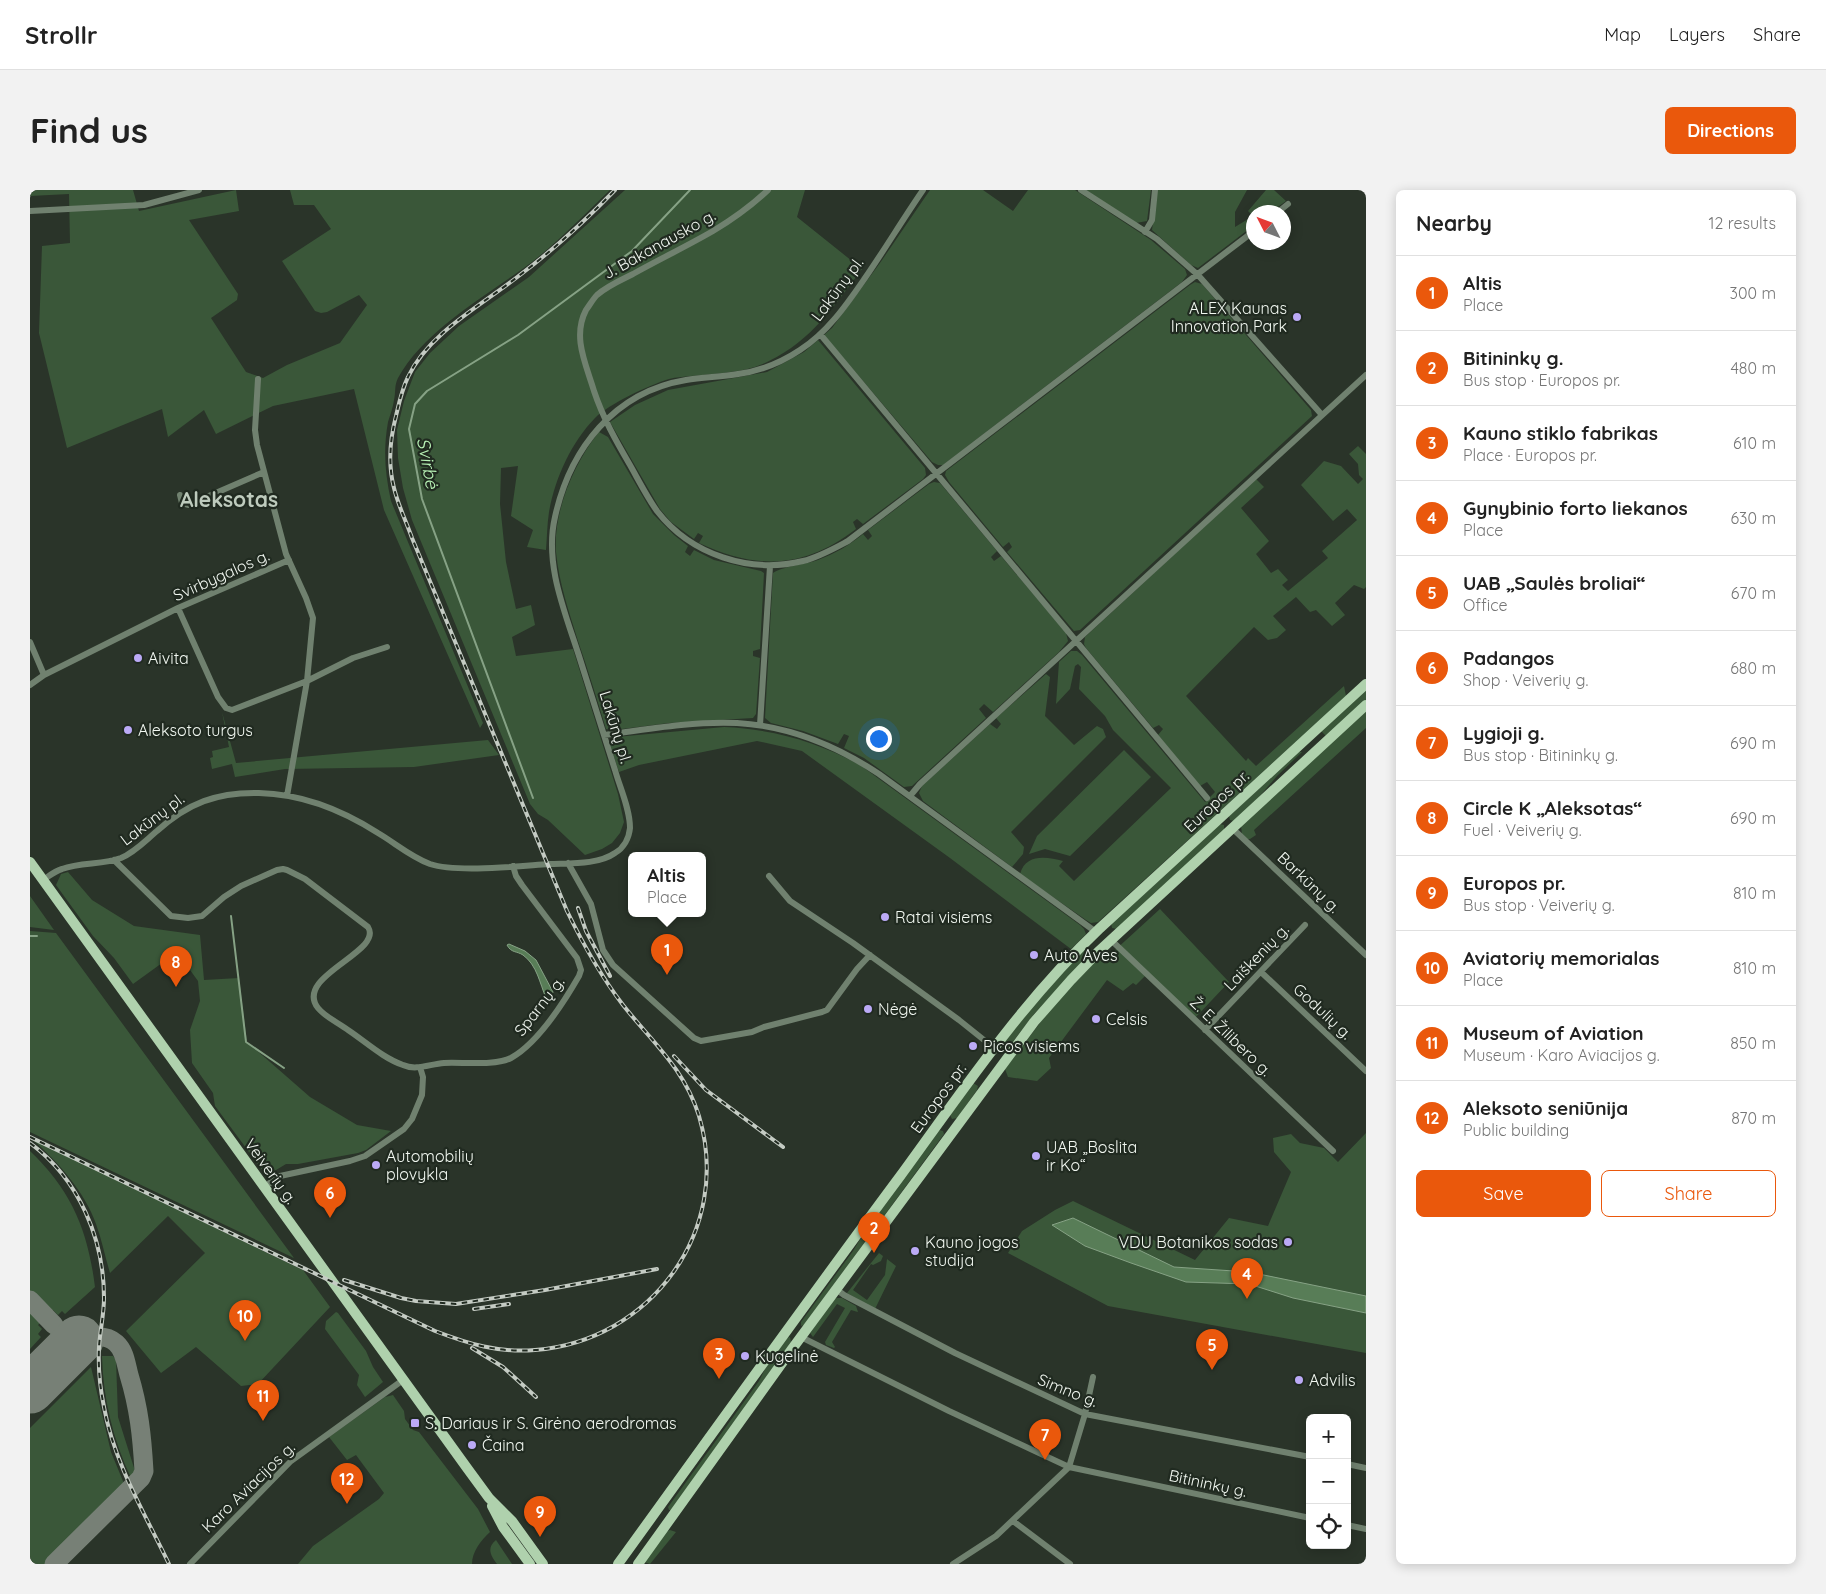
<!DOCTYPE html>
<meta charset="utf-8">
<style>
:root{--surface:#fff;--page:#f2f2f2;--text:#222;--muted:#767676;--line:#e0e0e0;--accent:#ea580c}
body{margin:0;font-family:Quicksand,sans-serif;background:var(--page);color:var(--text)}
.controls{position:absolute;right:15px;bottom:15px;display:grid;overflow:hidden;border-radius:8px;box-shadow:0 2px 12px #0003}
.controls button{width:45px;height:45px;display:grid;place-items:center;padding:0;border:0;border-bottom:1px solid var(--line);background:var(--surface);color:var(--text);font:25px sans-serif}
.compass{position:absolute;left:1216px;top:15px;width:45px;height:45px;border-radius:50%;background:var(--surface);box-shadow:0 2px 12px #0003;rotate:312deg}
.you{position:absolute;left:848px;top:548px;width:18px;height:18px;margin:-12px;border:4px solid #fff;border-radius:50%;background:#1a73e8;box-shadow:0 0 0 8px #1a73e833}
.badge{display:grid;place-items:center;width:32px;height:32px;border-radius:50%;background:var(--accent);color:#fff;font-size:16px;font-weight:700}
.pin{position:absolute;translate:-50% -41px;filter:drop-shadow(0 1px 2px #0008)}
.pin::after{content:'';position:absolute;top:26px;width:18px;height:15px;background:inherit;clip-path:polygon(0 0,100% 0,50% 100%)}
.popup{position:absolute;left:598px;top:662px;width:78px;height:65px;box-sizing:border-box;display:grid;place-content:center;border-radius:8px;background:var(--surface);filter:drop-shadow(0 1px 4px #0005);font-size:16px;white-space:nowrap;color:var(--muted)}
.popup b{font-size:19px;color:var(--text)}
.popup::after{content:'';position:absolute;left:50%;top:100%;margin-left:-10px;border:10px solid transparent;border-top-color:var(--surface)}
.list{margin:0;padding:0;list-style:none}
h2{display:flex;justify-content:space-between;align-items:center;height:65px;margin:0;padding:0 20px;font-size:21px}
h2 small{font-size:16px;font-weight:400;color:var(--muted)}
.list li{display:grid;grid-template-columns:32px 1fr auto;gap:15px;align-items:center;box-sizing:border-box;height:75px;padding:0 20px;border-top:1px solid var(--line)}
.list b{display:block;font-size:19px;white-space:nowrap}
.list p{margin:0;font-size:16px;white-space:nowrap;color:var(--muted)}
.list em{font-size:16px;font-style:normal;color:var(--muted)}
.actions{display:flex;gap:10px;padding:15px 20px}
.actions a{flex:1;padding:11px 0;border:1px solid var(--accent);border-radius:8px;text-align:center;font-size:18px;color:var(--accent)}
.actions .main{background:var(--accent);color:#fff}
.icon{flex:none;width:28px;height:28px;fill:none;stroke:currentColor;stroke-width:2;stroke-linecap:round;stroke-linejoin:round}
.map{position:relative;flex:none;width:1336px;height:1374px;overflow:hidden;border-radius:8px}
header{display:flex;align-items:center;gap:30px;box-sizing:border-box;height:70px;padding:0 25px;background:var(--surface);border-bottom:1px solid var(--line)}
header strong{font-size:24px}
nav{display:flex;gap:28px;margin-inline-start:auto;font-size:18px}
.intro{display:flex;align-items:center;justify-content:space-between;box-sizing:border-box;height:120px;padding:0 30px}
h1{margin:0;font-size:35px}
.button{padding:12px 22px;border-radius:8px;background:var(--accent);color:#fff;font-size:18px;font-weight:700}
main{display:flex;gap:30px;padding:0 30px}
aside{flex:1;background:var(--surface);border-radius:8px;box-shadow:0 2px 12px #0003}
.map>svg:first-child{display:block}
.green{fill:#3a5739}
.water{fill:#587d57;stroke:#86a285}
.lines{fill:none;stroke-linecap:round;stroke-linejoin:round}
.stream{stroke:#86a285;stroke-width:2}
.taxiway{stroke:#778076;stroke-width:19}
.runway{stroke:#778076;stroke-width:49}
.street{stroke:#70816f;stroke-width:6}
.primary{stroke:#afd1ad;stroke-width:10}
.rail-casing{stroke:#c4cbc3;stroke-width:4}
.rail{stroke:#202a20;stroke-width:2;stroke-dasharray:5.5;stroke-linecap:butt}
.poi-dot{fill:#bbaaf6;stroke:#202a20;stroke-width:2}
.labels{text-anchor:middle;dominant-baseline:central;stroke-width:4.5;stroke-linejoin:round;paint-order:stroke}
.street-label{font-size:16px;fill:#f1f7f0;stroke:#202a20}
.poi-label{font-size:16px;fill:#f1f7f0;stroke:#202a20;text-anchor:start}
.water-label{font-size:18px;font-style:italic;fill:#b9f4b7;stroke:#202a20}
.district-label{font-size:21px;font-weight:bold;fill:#becbbd;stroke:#202a20}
</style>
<header>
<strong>Strollr</strong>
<nav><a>Map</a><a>Layers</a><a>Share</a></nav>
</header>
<div class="intro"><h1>Find us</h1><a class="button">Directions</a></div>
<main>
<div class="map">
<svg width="1336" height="1374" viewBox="0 0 1336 1374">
<rect width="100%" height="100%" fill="#2a3429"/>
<path class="green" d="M0,0H103L109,21L206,0L209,21L159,30L208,104L207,110L181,128L216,182L233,188L257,175L310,153L337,115L329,105L297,122L291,123L285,121L252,71L301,39L284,15H264L260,0H580C554,25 530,50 502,72C458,105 395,139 368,188C364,196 366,202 364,210C363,218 360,225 358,232C353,260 355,284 361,311L453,533L450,538L354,320L324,199L243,216L186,244L174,220L138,247L132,219L37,258L9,143L12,56L40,53L39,4L0,6Z
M595,0H775L767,27L832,79C804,116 782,150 739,171C716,183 687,183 661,186C654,187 646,187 639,189C619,195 579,214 565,228C541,253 525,288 519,322C517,335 517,348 516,360L497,357L503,340L481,326L488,276L471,278L470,314L476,372L486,419L501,415L505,435L482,447L486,466L543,459L588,604L594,632L590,643L582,653L572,659L555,665L518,630L508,624L500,614L382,330L373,298L368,268L367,240L374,211L385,182L400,163L429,136L499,87Z
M900,0H953L983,21L998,0H1045L1121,50L1155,79L1157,85L1152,92L913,275H908L902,272L794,145L802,138L850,73Z
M1056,0H1121L1117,31L1106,33Z
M1127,0H1217L1205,22V37L1223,26L1218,21L1236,0H1244L1256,11L1241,22H1224L1223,36L1168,78L1161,75L1122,40Z
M1165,92L1172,94L1281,220L1282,226L1050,440L1044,441L977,362L982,357L979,352L973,357L919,292L915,285L916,281L1160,95Z
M788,150L895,278L896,285L893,289L833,334L827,329L823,332L826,339C774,379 727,380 669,353L673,346L668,343L664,349L641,332L630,319L580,232L605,215L638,200L737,182L774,162Z
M569,242L578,247L623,324L644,345L658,356L655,362L660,366L664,360L684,370L731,381L734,383L730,459L723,461V466L730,468L726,524L723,528L639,533L584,540L576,539C567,509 558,480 548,451C539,422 529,393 526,362C523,322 544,273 569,242Z
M1328,256L1336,264V397L1334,399L1324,395L1305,413L1315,425L1302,436L1286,420L1280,422L1266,407L1243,426L1256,440L1247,448L1238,450L1224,437L1156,506L1216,571L1218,568L1226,576L1314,496L1316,506L1068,732L1061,733L1056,730L990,684C996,663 1017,667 1033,671L1029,676L1044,691L1141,598L1083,540L1075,526L1049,499L1051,477L1048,474L1045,476L1040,499L1026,514L1029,472L1041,461H1047L1052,465L1175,612L1185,602L1177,592L1170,596L1128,545L1133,539L1129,535L1123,538L1056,458L1054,454L1055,447L1226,289L1234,297L1211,318L1239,351L1226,364L1241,383L1248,379L1258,390L1252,395L1258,401L1298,368L1292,361L1327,330L1317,319L1303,331L1271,295L1294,271L1311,276L1328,294L1333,289L1329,285L1328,274L1319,264Z
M904,292L910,293L915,299L967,361L961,367L964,371L971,366L1036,443L1038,451L1029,462L963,522L954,514L949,519L956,528L882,596L874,597L834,568L814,558L819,546L814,544L808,554L773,541L741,533L735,528L743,383C750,377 777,374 788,370C804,364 820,355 833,344L838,350L842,346L838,340L899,294Z
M1016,484L1020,487L1015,526L1044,555L1067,536L1073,539L1076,547L981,642L994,657L993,664L982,677L893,611L889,603L892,596L960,534L967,539L971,534L966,528Z
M1336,499V510L1296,546L1291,541Z
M1336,521V538L1224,640L1226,645L1220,649H1217L1212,644L1211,636Z
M192,522L206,573L458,550L469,565L384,577L255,579L205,587L202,574L182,579L180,568L183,567L182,561L199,557Z
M694,537C742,539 788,552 830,575L1050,735L1054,739L1056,744L1041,759L920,668L772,561L727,551L609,575L589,582L579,552L586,547Z
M1094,560L1121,587L1040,666L1015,659L999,664L1007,646Z
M1269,562H1272L1247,586L1223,614L1204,631L1200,630L1199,626Z
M1189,634L1194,635V640L1087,739L1082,738L1081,733Z
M38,682L62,710L104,736L170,745L174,790L209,788L217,852L280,907L327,935L361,941L336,960L328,963L268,974H256L241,983L233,981L185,916L183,903L162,873L160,840L170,811L168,791L152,769L139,768L103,794L84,768L63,746L26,695L31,684Z
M0,706L24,740L0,737Z
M1130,719L1199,792L1164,829L1117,784L1106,795L1103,793L1093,801L1077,790L1019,868L1021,878L1007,891L978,887L975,879L1022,817L1068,768L1072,772Z
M0,741L26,743L264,1068L0,942Z
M1057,756L1063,762L1004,824L979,857L973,858L972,856L994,825Z
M943,893L948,896L947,900L927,928L922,929L920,925Z
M909,940L913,941L914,944L774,1135L771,1136V1132L823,1061L843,1028Z
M1336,943V1163L1078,1116L978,1063L992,1041L1025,1020L1043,1011L1165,1070L1199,1028L1238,1036L1261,982L1244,962L1243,948L1261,944L1270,953L1294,958L1308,972Z
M3,950L273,1080L300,1117L228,1194L211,1196L166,1157L131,1183L96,1141L175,1063L138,1026L80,1083C75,1067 72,1050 66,1034C55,1002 28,972 3,950Z
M0,961C42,1001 58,1041 65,1097L35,1124L32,1121L28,1125L23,1120L19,1123L0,1103Z
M849,1063L853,1066L851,1071L843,1075L841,1074L823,1100L837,1110L855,1085L857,1069L866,1076L845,1119L817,1103Z
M807,1108H812L826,1116L828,1122L821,1120L802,1152L805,1157L804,1158L796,1155L795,1152L815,1118L807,1114L783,1147L780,1143L804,1109Z
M0,1121L11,1132L8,1135L12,1139L8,1144L11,1147L0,1159Z
M306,1122L308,1123L336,1161L343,1177L353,1192L335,1207L327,1195L329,1185L295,1139L296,1131Z
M760,1147L761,1152L641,1320H639L638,1317L729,1191L736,1177L756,1148Z
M72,1166H83L86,1170L88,1227L105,1281L101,1288C83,1250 73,1208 72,1166Z
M61,1177L81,1262L95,1296L16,1374H0V1238Z
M363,1205L374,1221L375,1229L383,1240L389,1242L448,1319L460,1342C451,1350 442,1362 442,1374H268L283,1356L349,1309L354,1303L326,1265L317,1270L299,1247L355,1207Z
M640,1340L646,1342L620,1374L614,1372L635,1342Z
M466,1350L482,1374H467C461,1366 456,1358 466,1350Z"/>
<path class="water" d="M479,754L495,761L506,770L523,802L521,808H516C510,794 507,775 493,765C487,761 481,763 477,755Z
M1043,1028L1144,1077L1219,1082L1336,1106V1123L1263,1108L1219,1094L1156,1092L1101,1073L1055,1056L1022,1035Z"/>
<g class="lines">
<path class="stream" d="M503,608L392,309L379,239L385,214L397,201L488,145L602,61L660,0
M201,726L216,852L254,878
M0,746H7"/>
<path class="taxiway" d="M0,1110L24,1135
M24,1374L111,1288L114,1281C112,1246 109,1218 99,1185C96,1174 95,1161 86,1153C76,1144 60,1146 49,1150"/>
<path class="runway" d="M0,1199L49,1150"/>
<path class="street" d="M738,0C721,16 703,29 683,41C657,56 630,69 603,84C591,90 577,96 567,105C563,109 559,116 556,120C542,147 556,174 564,201C573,228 586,251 600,275C609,291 617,307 627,321C661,365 720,384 773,371C789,367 803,359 818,351L1224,41
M1051,0L1127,49L1168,85L1292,225
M0,21L114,15L169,0
M1248,22L1258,14
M1115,42L1122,30L1125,0
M790,144L1177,608
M228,189L225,240L227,255L256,364L276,408L283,428L277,491L257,606
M150,305L152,313L158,315L234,282
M148,418L188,507L196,518L202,520L277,491L323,468L357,457
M0,452L14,485
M0,495L14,485L148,418L259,370
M730,535L740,376
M574,545C618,539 664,531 707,533C759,536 807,556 849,584L1066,742
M880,606L890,594L1336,185
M1202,638L1336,765
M84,670L141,726L158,728L172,726L194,707L211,696L247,680L253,679L257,680L275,689L338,737C354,762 263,786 288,818C295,827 309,833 318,840C336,852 353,868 373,875C386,881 400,874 414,873C432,872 466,876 481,868C508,853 534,812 549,786L551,780L547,768L492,695L486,686L483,676
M538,673L561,714L573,760L583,775L664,848L671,851L722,842L734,837L792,822L797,820L827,779L840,765
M739,686L760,711L823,753L929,830L964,858
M13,690C19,686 25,681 32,679C51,672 73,675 91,668C105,662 116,650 127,641C158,613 187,602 229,603C273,604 312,620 348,643C365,653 381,667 400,674C427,683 489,676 519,674C539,673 568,675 585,663C594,658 599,648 600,638C600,619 590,598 585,580C573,542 561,504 549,466C535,422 514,374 525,327C540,259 584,202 656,190C673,187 691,187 708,184C730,181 752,172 770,160C798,142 817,114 835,88C855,59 873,29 893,0
M1081,750L1303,961
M1231,782L1336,881
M1175,840L1275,735
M234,997L250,986L320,971L335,966L374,939L382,929L392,905L393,887L390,877
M806,1099L814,1105L925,1163L1055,1224L1280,1267
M771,1147L919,1221L1039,1277L1280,1328
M1317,1274L1336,1278
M983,1331L1040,1374
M1317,1335L1336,1339
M160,1374L261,1271L373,1190
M923,1374L966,1346L1039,1277L1055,1224L1063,1187"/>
<path class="primary" d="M0,672L437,1278L459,1308L482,1331L513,1374
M462,1316L473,1337L500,1374
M588,1374C682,1244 775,1114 871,985C933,900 992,812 1069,739L1336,494
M608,1374L762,1159L1004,832L1041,790L1068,762L1336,515"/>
<defs>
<path id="rail" d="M548,718L556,741L580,786
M644,866L676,900L753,957
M0,947L405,1141C439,1154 468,1163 505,1160C621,1151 703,1040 669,926C654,878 622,852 593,815C570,785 553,754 537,721L382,348C376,331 368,315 364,298C358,275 360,249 366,226C369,213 372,199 378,187C398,144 450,116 486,88C522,61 554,32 585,0
M0,953C49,989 74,1049 74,1108C74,1124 70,1141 69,1157C68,1177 70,1198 74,1217C84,1273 115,1324 139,1374
M314,1090L371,1108L386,1111L426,1114L515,1100L627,1079
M444,1119L479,1114
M442,1158L473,1177L506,1207"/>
</defs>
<use href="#rail" class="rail-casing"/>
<use href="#rail" class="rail"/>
</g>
<g class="poi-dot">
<circle cx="1267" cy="127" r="5"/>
<circle cx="108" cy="468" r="5"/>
<circle cx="98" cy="540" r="5"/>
<circle cx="855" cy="727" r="5"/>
<circle cx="1004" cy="765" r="5"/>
<circle cx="838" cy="819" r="5"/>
<circle cx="1066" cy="829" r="5"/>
<circle cx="943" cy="856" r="5"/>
<circle cx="1006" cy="966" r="5"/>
<circle cx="346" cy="975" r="5"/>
<circle cx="1258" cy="1052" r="5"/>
<circle cx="885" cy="1061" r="5"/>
<circle cx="715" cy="1166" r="5"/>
<circle cx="1269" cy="1190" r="5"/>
<rect x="380" y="1228" width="10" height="10" rx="2.5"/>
<circle cx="442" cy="1255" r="5"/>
</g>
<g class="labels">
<g class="street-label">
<text transform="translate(629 54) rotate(-29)">J. Bakanausko g.</text>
<text transform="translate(807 99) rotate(-53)">Lakūnų pl.</text>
<text transform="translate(191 385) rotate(-24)">Svirbygalos g.</text>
<text transform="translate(586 537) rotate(73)">Lakūnų pl.</text>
<text transform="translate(1186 611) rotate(-43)">Europos pr.</text>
<text transform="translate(122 629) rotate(-37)">Lakūnų pl.</text>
<text transform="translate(1279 692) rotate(44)">Barkūnų g.</text>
<text transform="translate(1226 767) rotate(-46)">Laiškenių g.</text>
<text transform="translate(509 816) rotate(-52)">Sparnų g.</text>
<text transform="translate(1293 821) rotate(43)">Godulių g.</text>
<text transform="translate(1201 846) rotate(44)">Ž. E. Žilibero g.</text>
<text transform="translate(908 908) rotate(-54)">Europos pr.</text>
<text transform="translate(241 981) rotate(54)">Veiverių g.</text>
<text transform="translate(1038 1200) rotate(22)">Simno g.</text>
<text transform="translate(1178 1293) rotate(12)">Bitininkų g.</text>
<text transform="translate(218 1297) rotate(-44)">Karo Aviacijos g.</text>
</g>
<g class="poi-label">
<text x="1257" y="118" text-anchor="end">ALEX Kaunas<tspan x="1257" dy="18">Innovation Park</tspan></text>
<text x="118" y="468">Aivita</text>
<text x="108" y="540">Aleksoto turgus</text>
<text x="865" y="727">Ratai visiems</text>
<text x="1014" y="765">Auto Aves</text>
<text x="848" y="819">Nėgė</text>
<text x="1076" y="829">Celsis</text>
<text x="953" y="856">Picos visiems</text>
<text x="1016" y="957">UAB „Boslita<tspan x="1016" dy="18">ir Ko“</tspan></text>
<text x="356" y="966">Automobilių<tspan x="356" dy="18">plovykla</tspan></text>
<text x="895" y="1052">Kauno jogos<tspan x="895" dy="18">studija</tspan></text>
<text x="1248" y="1052" text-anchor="end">VDU Botanikos sodas</text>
<text x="725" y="1166">Kugelinė</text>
<text x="1279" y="1190">Advilis</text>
<text x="395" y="1233">S. Dariaus ir S. Girėno aerodromas</text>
<text x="452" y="1255">Čaina</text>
</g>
<g class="water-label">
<text transform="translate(398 273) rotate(79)">Svirbė</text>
</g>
<g class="district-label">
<text x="199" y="309">Aleksotas</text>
</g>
</g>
</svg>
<div class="controls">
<button>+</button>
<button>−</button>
<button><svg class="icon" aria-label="locate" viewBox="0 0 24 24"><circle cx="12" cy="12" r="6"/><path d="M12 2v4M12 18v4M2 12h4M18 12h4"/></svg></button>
</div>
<svg class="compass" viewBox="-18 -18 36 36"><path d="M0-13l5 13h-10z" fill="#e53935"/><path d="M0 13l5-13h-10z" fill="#767676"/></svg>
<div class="you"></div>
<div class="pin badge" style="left:637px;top:785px">1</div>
<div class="popup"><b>Altis</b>Place</div>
<div class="pin badge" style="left:844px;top:1063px">2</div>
<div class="pin badge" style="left:689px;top:1189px">3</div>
<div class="pin badge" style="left:1217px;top:1109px">4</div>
<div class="pin badge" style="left:1182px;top:1180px">5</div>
<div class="pin badge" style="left:300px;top:1028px">6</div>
<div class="pin badge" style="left:1015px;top:1270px">7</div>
<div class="pin badge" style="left:146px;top:797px">8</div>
<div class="pin badge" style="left:510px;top:1347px">9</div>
<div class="pin badge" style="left:215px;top:1151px">10</div>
<div class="pin badge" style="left:233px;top:1231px">11</div>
<div class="pin badge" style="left:317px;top:1314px">12</div>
</div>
<aside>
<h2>Nearby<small>12 results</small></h2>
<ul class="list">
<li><span class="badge">1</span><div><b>Altis</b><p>Place</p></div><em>300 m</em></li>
<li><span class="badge">2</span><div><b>Bitininkų g.</b><p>Bus stop · Europos pr.</p></div><em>480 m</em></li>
<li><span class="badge">3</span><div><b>Kauno stiklo fabrikas</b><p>Place · Europos pr.</p></div><em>610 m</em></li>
<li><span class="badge">4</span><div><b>Gynybinio forto liekanos</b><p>Place</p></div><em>630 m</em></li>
<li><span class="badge">5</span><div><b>UAB „Saulės broliai“</b><p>Office</p></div><em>670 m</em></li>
<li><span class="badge">6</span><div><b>Padangos</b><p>Shop · Veiverių g.</p></div><em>680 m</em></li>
<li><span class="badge">7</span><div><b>Lygioji g.</b><p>Bus stop · Bitininkų g.</p></div><em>690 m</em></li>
<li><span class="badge">8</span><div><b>Circle K „Aleksotas“</b><p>Fuel · Veiverių g.</p></div><em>690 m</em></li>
<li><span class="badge">9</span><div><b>Europos pr.</b><p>Bus stop · Veiverių g.</p></div><em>810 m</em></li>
<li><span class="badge">10</span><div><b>Aviatorių memorialas</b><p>Place</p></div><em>810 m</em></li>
<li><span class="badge">11</span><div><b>Museum of Aviation</b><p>Museum · Karo Aviacijos g.</p></div><em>850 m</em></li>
<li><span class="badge">12</span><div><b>Aleksoto seniūnija</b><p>Public building</p></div><em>870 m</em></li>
</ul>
<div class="actions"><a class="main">Save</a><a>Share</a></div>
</aside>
</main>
